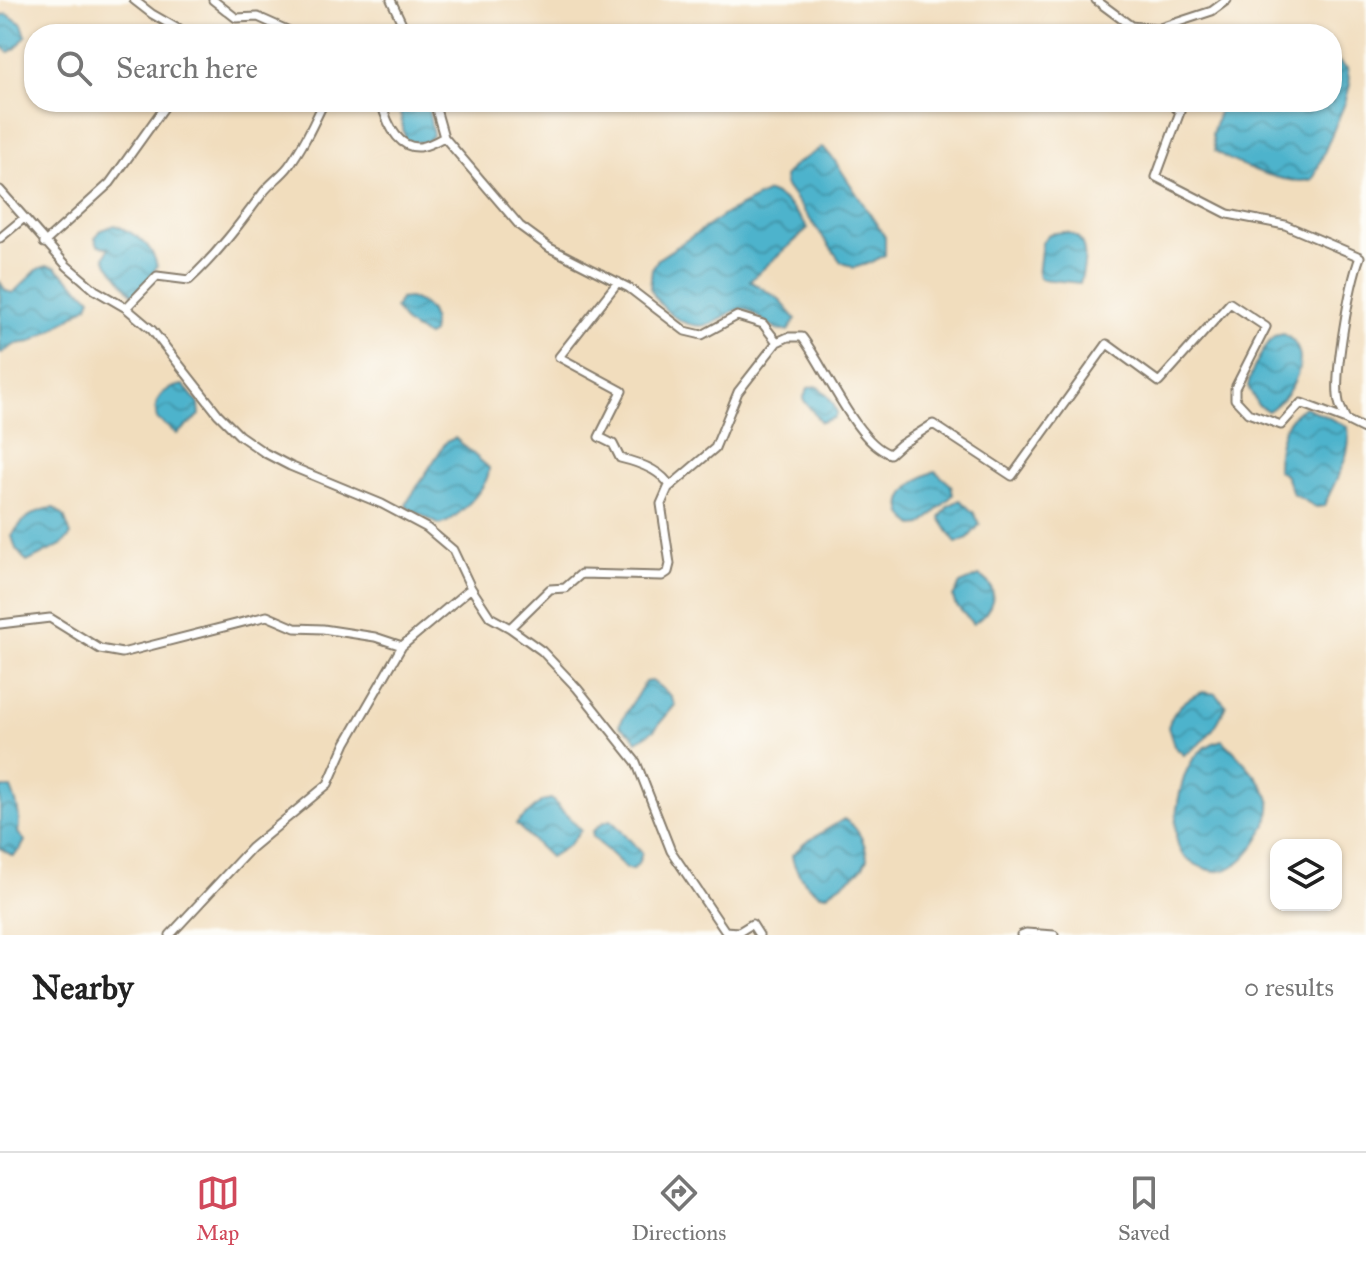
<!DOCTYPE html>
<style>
:root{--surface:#fff;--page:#f6f6f6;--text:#222;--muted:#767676;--line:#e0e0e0;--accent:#d1495b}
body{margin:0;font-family:"IM FELL Great Primer",serif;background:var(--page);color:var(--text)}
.controls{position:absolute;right:24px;bottom:24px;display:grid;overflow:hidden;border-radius:16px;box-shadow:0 2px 6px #0004}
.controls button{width:72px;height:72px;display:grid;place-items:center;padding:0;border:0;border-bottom:2px solid var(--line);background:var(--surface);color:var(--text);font:40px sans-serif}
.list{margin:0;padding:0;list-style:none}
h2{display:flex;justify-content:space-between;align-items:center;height:104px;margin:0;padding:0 32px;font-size:34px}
h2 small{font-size:26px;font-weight:400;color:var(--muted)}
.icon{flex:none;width:44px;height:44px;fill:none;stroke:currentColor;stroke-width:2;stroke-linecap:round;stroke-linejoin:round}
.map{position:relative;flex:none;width:1366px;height:935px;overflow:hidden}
.search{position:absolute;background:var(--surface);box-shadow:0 2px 6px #0004;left:24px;right:24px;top:24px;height:88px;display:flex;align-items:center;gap:20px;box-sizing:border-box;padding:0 28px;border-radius:32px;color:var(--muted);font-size:30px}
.sheet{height:216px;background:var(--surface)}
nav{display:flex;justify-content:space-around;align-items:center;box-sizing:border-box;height:112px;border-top:2px solid var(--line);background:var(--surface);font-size:22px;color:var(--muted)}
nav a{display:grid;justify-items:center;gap:4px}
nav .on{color:var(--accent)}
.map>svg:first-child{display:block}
.water{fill:url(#water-waves);stroke:#346874;stroke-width:2}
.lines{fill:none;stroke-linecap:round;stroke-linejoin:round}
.minor-casing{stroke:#867c6c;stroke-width:11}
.minor{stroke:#fff;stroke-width:7}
</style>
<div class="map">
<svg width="1366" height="935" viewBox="0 0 1366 935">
<defs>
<pattern id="water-waves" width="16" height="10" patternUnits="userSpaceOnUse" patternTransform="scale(2)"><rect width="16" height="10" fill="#4db3cc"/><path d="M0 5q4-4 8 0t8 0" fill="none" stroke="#3f91a5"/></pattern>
</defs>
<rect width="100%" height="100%" fill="#fdfcf7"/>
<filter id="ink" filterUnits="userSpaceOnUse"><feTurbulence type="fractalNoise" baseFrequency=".0125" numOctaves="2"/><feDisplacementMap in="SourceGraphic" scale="16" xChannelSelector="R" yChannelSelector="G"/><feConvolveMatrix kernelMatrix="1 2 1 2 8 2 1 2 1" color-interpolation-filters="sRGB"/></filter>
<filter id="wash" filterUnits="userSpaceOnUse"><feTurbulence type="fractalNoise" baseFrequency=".006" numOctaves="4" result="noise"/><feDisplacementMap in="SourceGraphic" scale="32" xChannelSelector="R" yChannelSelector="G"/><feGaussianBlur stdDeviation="1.8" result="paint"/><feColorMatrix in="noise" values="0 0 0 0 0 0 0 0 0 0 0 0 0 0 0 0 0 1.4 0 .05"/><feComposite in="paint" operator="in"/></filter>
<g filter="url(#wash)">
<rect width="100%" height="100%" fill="#f1ddbd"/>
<path class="water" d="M7,14L22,24L26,36L16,48L9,52L0,45V16Z
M1332,57L1347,68L1350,85L1345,103L1313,179C1291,188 1234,164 1215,151L1212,134L1222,102H1332Z
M401,102H427L433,135L426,142H412L405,139L400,112Z
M823,147L835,161L885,237V255L872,262L854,268L841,262L785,185L784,177L794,165Z
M768,192C787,199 796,212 808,228C790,247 769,262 750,281L778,298L796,319L788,331L778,330L746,309C731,308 725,319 711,324C685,332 661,310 650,288L652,269L658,259L730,211Z
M115,225C135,234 152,243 157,266L148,281L133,295L108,264L105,257L109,248L98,245L95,238L101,230Z
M1063,232C1090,234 1086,263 1080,283L1041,279L1038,275L1042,242L1049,234Z
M47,266L55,267L91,298L88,305L54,329L31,342L16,344L0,354V282L6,291L13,293L38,269Z
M409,298C428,303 436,314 432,333L427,336L406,324L395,308L400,299Z
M1284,334C1317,353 1292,396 1268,411L1257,404L1248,386C1252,367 1262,351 1274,336Z
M183,385L199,404L200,415L177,434L157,419C152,399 163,388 183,385Z
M815,386C825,390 834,403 837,413L834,418L821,422L803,399L808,388Z
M1305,407L1347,426C1355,452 1334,482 1324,506L1316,507L1293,494L1286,476L1277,470C1277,447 1282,418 1305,407Z
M455,438L489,468C490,485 456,521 440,525L408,508L406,504L446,442Z
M935,471L951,485L953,495L922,525L914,526C886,505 911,480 935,471Z
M960,500L974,513L980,524L968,538L956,543L940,518L948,506Z
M54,508L64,516L71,535L63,544L27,562L16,549L12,536C22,519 34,510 54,508Z
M979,576C1003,589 992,612 973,624L955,604L953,597L960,584Z
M652,681L670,695L675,705L654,730L637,741L631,733L619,725L645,682Z
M1203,692L1216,694L1226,705C1218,726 1203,744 1184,755L1174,746L1168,727C1173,710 1186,698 1203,692Z
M1222,740C1234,750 1268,787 1270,801C1273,825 1245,868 1220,871C1214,872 1202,868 1197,865C1193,862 1185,858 1182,854C1171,838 1177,805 1181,788C1187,764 1197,747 1222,740Z
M0,788H11C17,803 21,817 18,833L25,841L20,850L13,856L0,848Z
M551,799L581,830L569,845L550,857L516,824L542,801Z
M844,819C858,827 866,843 867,859C860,876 840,883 826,895C811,894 793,870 792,855L805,843Z
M611,820L642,853L638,864L632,870L626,868L593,837L592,832L604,822Z"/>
</g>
<g filter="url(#ink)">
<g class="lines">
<defs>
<path id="minor" d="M134,0L152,14L187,34
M213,0L236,18L258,17L296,34
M391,0L407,34
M1096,0L1131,26L1128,34
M1131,26L1157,29L1212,11L1227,0
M381,102C386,120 397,149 420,147C428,146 437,141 444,137
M1170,102L1180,112L1156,177L1228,214L1285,225L1360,257C1350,283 1333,376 1339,402C1340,408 1344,414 1346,420L1366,430
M0,190L67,266L95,290L126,308L152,330L218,414L239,435L265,453L290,466L382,504L427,528L453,550L471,588
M0,238L24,218
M44,243L110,183L168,102
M618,282L559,357L622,391L599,437L613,444L620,458C637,462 661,470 670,486
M126,308L157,276L189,280C217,254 239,225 262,194C269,184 280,177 288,167C303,147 313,125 324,102
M777,342L788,337H802C824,365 856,443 890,454L900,445L933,424L1012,476L1107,344L1159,382L1230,303L1266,327L1235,388V399L1248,413L1281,425L1301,403L1346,420
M0,624L50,618L100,649L122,653L267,616L295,628L323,629L375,637L402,646L471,588L490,617L510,628L550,589L565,588L581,574L662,576L668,572L670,564L661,504L668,488L715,448L738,392L777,342L763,324L737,316L702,335L685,331L629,288L550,248L520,226L444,137L434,102
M510,628L542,651L577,688L636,762L671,851L725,931L739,932L752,924L759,935
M170,935L251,848L328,784L346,743L402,646
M1021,935L1026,933L1054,935"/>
</defs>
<use href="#minor" class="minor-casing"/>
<use href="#minor" class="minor"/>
</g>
</g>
</svg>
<div class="controls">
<button><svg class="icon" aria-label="layers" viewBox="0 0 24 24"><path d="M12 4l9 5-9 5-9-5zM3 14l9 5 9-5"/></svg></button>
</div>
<div class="search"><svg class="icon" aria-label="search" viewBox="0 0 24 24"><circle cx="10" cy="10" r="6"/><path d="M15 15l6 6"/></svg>Search here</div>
</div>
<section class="sheet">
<h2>Nearby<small>0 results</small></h2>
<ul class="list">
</ul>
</section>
<nav>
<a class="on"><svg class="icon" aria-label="map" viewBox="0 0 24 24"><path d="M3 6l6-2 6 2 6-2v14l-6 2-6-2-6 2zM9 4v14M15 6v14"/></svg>Map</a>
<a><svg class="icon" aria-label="directions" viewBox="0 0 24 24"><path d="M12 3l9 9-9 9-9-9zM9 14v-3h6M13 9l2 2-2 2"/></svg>Directions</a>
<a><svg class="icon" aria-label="saved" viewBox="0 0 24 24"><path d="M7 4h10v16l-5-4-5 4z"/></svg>Saved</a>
</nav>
